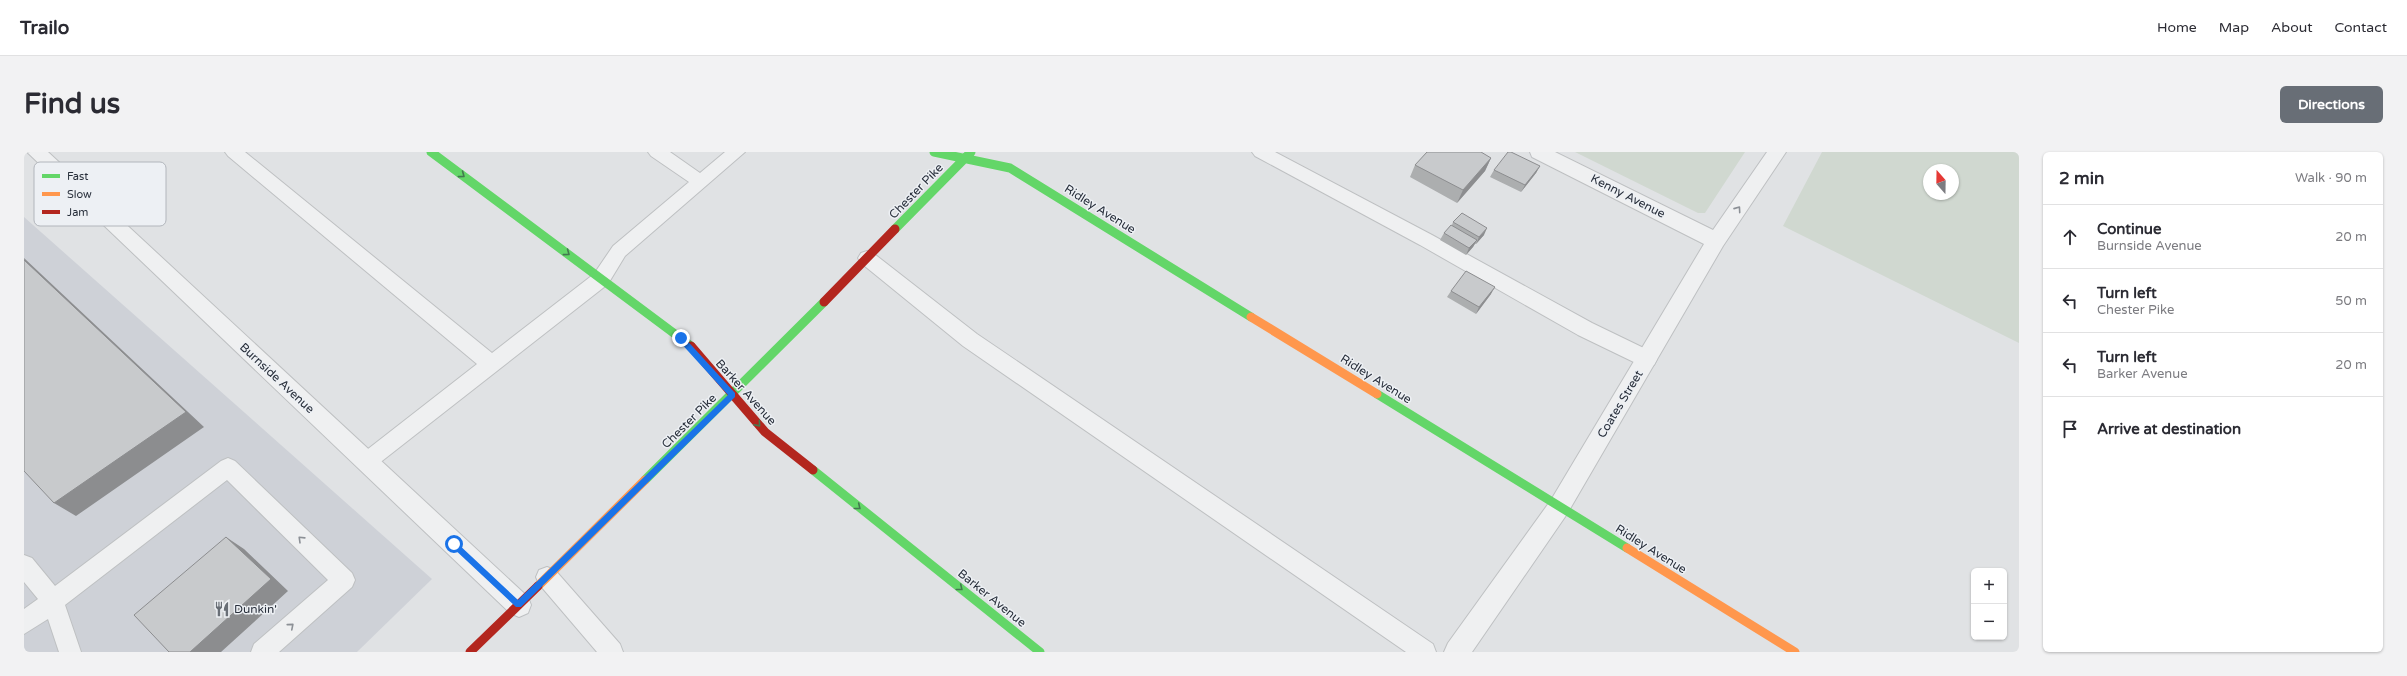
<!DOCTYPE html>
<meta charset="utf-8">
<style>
:root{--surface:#fff;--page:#f2f2f3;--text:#2b2b33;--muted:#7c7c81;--line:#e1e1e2;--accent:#686e76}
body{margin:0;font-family:"Varela Round",sans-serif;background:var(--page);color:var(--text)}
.controls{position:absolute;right:12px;bottom:12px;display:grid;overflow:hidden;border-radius:6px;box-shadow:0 1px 3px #0004}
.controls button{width:36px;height:36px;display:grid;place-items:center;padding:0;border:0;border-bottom:1px solid var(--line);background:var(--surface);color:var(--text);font:20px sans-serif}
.compass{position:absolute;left:1899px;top:12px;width:36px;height:36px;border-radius:50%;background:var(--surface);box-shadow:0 1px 3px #0004;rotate:340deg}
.stop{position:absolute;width:12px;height:12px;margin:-9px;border:3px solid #1a73e8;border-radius:50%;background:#fff}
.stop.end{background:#1a73e8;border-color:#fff;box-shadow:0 1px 4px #0008}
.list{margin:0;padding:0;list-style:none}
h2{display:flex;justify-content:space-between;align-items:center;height:52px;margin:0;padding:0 16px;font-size:17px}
h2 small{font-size:13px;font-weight:400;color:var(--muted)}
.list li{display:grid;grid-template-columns:26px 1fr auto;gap:12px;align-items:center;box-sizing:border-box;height:64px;padding:0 16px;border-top:1px solid var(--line)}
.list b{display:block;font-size:15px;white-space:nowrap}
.list p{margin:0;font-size:13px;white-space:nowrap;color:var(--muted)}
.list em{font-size:13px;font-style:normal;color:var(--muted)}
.icon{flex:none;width:22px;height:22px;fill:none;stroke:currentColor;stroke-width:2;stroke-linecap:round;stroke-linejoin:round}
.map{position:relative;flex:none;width:1995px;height:500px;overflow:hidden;border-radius:6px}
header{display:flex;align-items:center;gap:24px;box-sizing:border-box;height:56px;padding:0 20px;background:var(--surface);border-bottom:1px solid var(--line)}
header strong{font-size:19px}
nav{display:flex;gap:22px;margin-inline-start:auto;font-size:14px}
.intro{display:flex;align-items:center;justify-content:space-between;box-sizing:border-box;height:96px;padding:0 24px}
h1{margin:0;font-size:28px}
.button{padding:10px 18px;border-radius:6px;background:var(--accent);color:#fff;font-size:14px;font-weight:700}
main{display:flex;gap:24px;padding:0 24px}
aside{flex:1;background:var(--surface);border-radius:6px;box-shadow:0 1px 3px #0004}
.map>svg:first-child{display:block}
.built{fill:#ced1d7}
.green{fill:#d0d8d0;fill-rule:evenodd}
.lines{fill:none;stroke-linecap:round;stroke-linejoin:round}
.lane-casing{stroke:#bec0c2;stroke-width:2}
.street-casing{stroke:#bec0c2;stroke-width:2}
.lane{fill:#eff0f1;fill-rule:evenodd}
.street{fill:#eff0f1;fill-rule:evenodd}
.fast{stroke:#63d668;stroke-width:9}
.slow{stroke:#ff974d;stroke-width:9}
.jam{stroke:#b3261e;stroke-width:9}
.wall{fill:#acaeaf}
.shaded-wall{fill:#8c8d8f}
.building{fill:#c8cacc;stroke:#8c8d8f}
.oneway{stroke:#437a4f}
.oneway2{stroke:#8c9096}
.route{fill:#1a73e8}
.labels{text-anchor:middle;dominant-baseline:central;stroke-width:3;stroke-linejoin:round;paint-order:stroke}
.street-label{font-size:12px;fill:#282f3b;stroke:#edf0f4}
.poi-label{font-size:12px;fill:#282f3b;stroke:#edf0f4;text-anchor:start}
.key{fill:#edf0f4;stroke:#b2b6bc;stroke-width:1}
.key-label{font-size:11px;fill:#282f3b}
</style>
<header>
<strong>Trailo</strong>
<nav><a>Home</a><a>Map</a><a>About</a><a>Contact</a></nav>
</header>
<div class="intro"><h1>Find us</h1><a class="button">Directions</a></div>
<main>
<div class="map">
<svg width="1995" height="500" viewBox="0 0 1995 500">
<rect width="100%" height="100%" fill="#e0e2e4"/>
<path class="built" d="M0,65L408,427L333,500H0Z"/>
<path class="green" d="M1551,0H1721L1681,61H1674Z
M1798,0H1995V191L1759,74ZM1905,18H1929V42H1905Z"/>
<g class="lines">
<defs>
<path id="lane" d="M201,0H221L468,201L570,122L589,94L665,30L627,4L624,0H646L676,21L701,0H721L601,104L584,132L349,316L342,319L335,316L332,310L335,304L453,212L204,4Z
M1228,0H1251L1408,83L1568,171L1630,201L1633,207L1630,213L1623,215L1616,213L1554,183L1396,93L1231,4Z
M843,99L849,101L953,182L1409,492L1412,500H1382L939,194L837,111L834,106L837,101Z
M204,306L211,309L328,421L331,428L328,435L255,500H227L230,492L304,428L203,328L41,453L57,500H35L24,467L0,482V457L14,447L0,430V403L8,406L31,434L197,309Z
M523,415L531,418L596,492L599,500H573L515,432L512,425L515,418Z"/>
<path id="street" d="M3,0H24L504,445L507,453L504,461L495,465L486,461Z
M1506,0H1531L1689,78L1743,0H1762L1699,94L1543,362L1448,500H1420L1424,491L1527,348L1680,92L1508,5Z"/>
</defs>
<use href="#lane" class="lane-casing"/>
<use href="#street" class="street-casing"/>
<use href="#lane" class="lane"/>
<use href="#street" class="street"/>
<path class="fast" d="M407,0L667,194
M910,0L986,16L1227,165
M871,77L947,0
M1353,242L1603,396
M789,318L1016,500
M621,328L800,150"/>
<path class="slow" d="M1227,165L1353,242
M1603,396L1771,500
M514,434L621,328"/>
<path class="jam" d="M800,150L871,77
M667,194L741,280L789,318
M446,500L514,434"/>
</g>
<path class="wall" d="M1467,6L1461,19L1433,51L1386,25L1391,13Z
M1516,14L1512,21L1497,40L1466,25L1470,18Z
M1429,70L1460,83L1452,92H1451L1449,95L1442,103L1416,88L1420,81L1428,73Z
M1427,139L1467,142L1452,162L1423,145Z"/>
<path class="shaded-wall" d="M1467,6L1461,19L1433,51L1439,38Z
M1516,14L1512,21L1497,40L1501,33Z
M1463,76L1460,83L1452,92L1455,85Z
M1453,88L1449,95L1442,103L1445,96Z
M0,106L180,275L52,364L30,351Z
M1471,135L1467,142L1452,162L1455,155Z
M202,385L220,397L264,439L197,500H166Z"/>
<path class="building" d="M1403,0H1457L1467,6L1439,38L1391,13Z
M1484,0H1487L1516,14L1501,33L1470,18Z
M1438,61L1463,76L1455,85L1429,70Z
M1427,73L1453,88L1445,96L1420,81Z
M0,108L162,260L30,351L0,319Z
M1442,119L1471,135L1455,155L1427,139Z
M202,385L247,427L166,500H145L110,463Z"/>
<defs><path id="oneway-chevron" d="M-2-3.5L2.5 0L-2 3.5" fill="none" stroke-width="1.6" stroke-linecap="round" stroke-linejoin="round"/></defs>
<g class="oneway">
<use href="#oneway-chevron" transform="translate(438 23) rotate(37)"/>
<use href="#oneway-chevron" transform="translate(543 101) rotate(37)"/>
<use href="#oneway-chevron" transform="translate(734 272) rotate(49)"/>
<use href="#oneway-chevron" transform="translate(834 355) rotate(39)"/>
<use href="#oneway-chevron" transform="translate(936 436) rotate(39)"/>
</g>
<g class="oneway2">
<use href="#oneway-chevron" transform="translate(1714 57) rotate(-55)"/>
<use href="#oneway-chevron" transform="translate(277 387) rotate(-136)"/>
<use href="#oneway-chevron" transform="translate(267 474) rotate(-41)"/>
</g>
<path class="route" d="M654,184H659L711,241V245L497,455H492L427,394V390H432L494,448L704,243L654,188Z"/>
<defs>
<symbol id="restaurant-bare" viewBox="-9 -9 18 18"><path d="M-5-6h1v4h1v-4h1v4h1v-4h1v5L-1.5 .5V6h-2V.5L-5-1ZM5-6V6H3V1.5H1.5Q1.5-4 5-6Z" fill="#686e76" stroke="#edf0f4" stroke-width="2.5" paint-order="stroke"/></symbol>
</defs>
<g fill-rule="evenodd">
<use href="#restaurant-bare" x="187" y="446" width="22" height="22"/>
</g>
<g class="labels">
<g class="street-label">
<text transform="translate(892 39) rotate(-46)">Chester Pike</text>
<text transform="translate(1604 44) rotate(27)">Kenny Avenue</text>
<text transform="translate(1076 57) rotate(32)">Ridley Avenue</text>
<text transform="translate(253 226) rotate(43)">Burnside Avenue</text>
<text transform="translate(1352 227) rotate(32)">Ridley Avenue</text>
<text transform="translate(722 240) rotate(48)">Barker Avenue</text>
<text transform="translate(1596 252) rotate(-59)">Coates Street</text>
<text transform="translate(665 269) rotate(-45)">Chester Pike</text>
<text transform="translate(1627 397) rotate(32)">Ridley Avenue</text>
<text transform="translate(968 446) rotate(39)">Barker Avenue</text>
</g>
<g class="poi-label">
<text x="210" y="457">Dunkin'</text>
</g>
</g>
<rect x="10" y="10" width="132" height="64" rx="6" class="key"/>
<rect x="18" y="22" width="18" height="4" fill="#63d668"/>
<rect x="18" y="40" width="18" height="4" fill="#ff974d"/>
<rect x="18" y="58" width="18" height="4" fill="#b3261e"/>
<g class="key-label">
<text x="43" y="28">Fast</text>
<text x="43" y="46">Slow</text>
<text x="43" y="64">Jam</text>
</g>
</svg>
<div class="controls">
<button>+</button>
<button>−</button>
</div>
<svg class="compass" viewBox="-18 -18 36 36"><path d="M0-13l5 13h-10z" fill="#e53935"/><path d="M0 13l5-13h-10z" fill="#7c7c81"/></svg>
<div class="stop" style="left:430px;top:392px"></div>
<div class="stop end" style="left:657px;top:186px"></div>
</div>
<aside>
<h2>2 min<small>Walk · 90 m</small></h2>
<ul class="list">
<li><svg class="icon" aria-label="ahead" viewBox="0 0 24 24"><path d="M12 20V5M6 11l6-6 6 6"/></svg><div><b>Continue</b><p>Burnside Avenue</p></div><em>20 m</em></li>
<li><svg class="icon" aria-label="left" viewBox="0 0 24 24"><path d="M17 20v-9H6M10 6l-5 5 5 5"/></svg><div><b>Turn left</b><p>Chester Pike</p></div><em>50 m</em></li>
<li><svg class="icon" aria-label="left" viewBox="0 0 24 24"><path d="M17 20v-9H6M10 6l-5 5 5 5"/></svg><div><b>Turn left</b><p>Barker Avenue</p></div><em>20 m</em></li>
<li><svg class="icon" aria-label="arrive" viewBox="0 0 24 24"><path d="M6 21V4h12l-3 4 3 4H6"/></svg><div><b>Arrive at destination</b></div></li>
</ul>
</aside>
</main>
